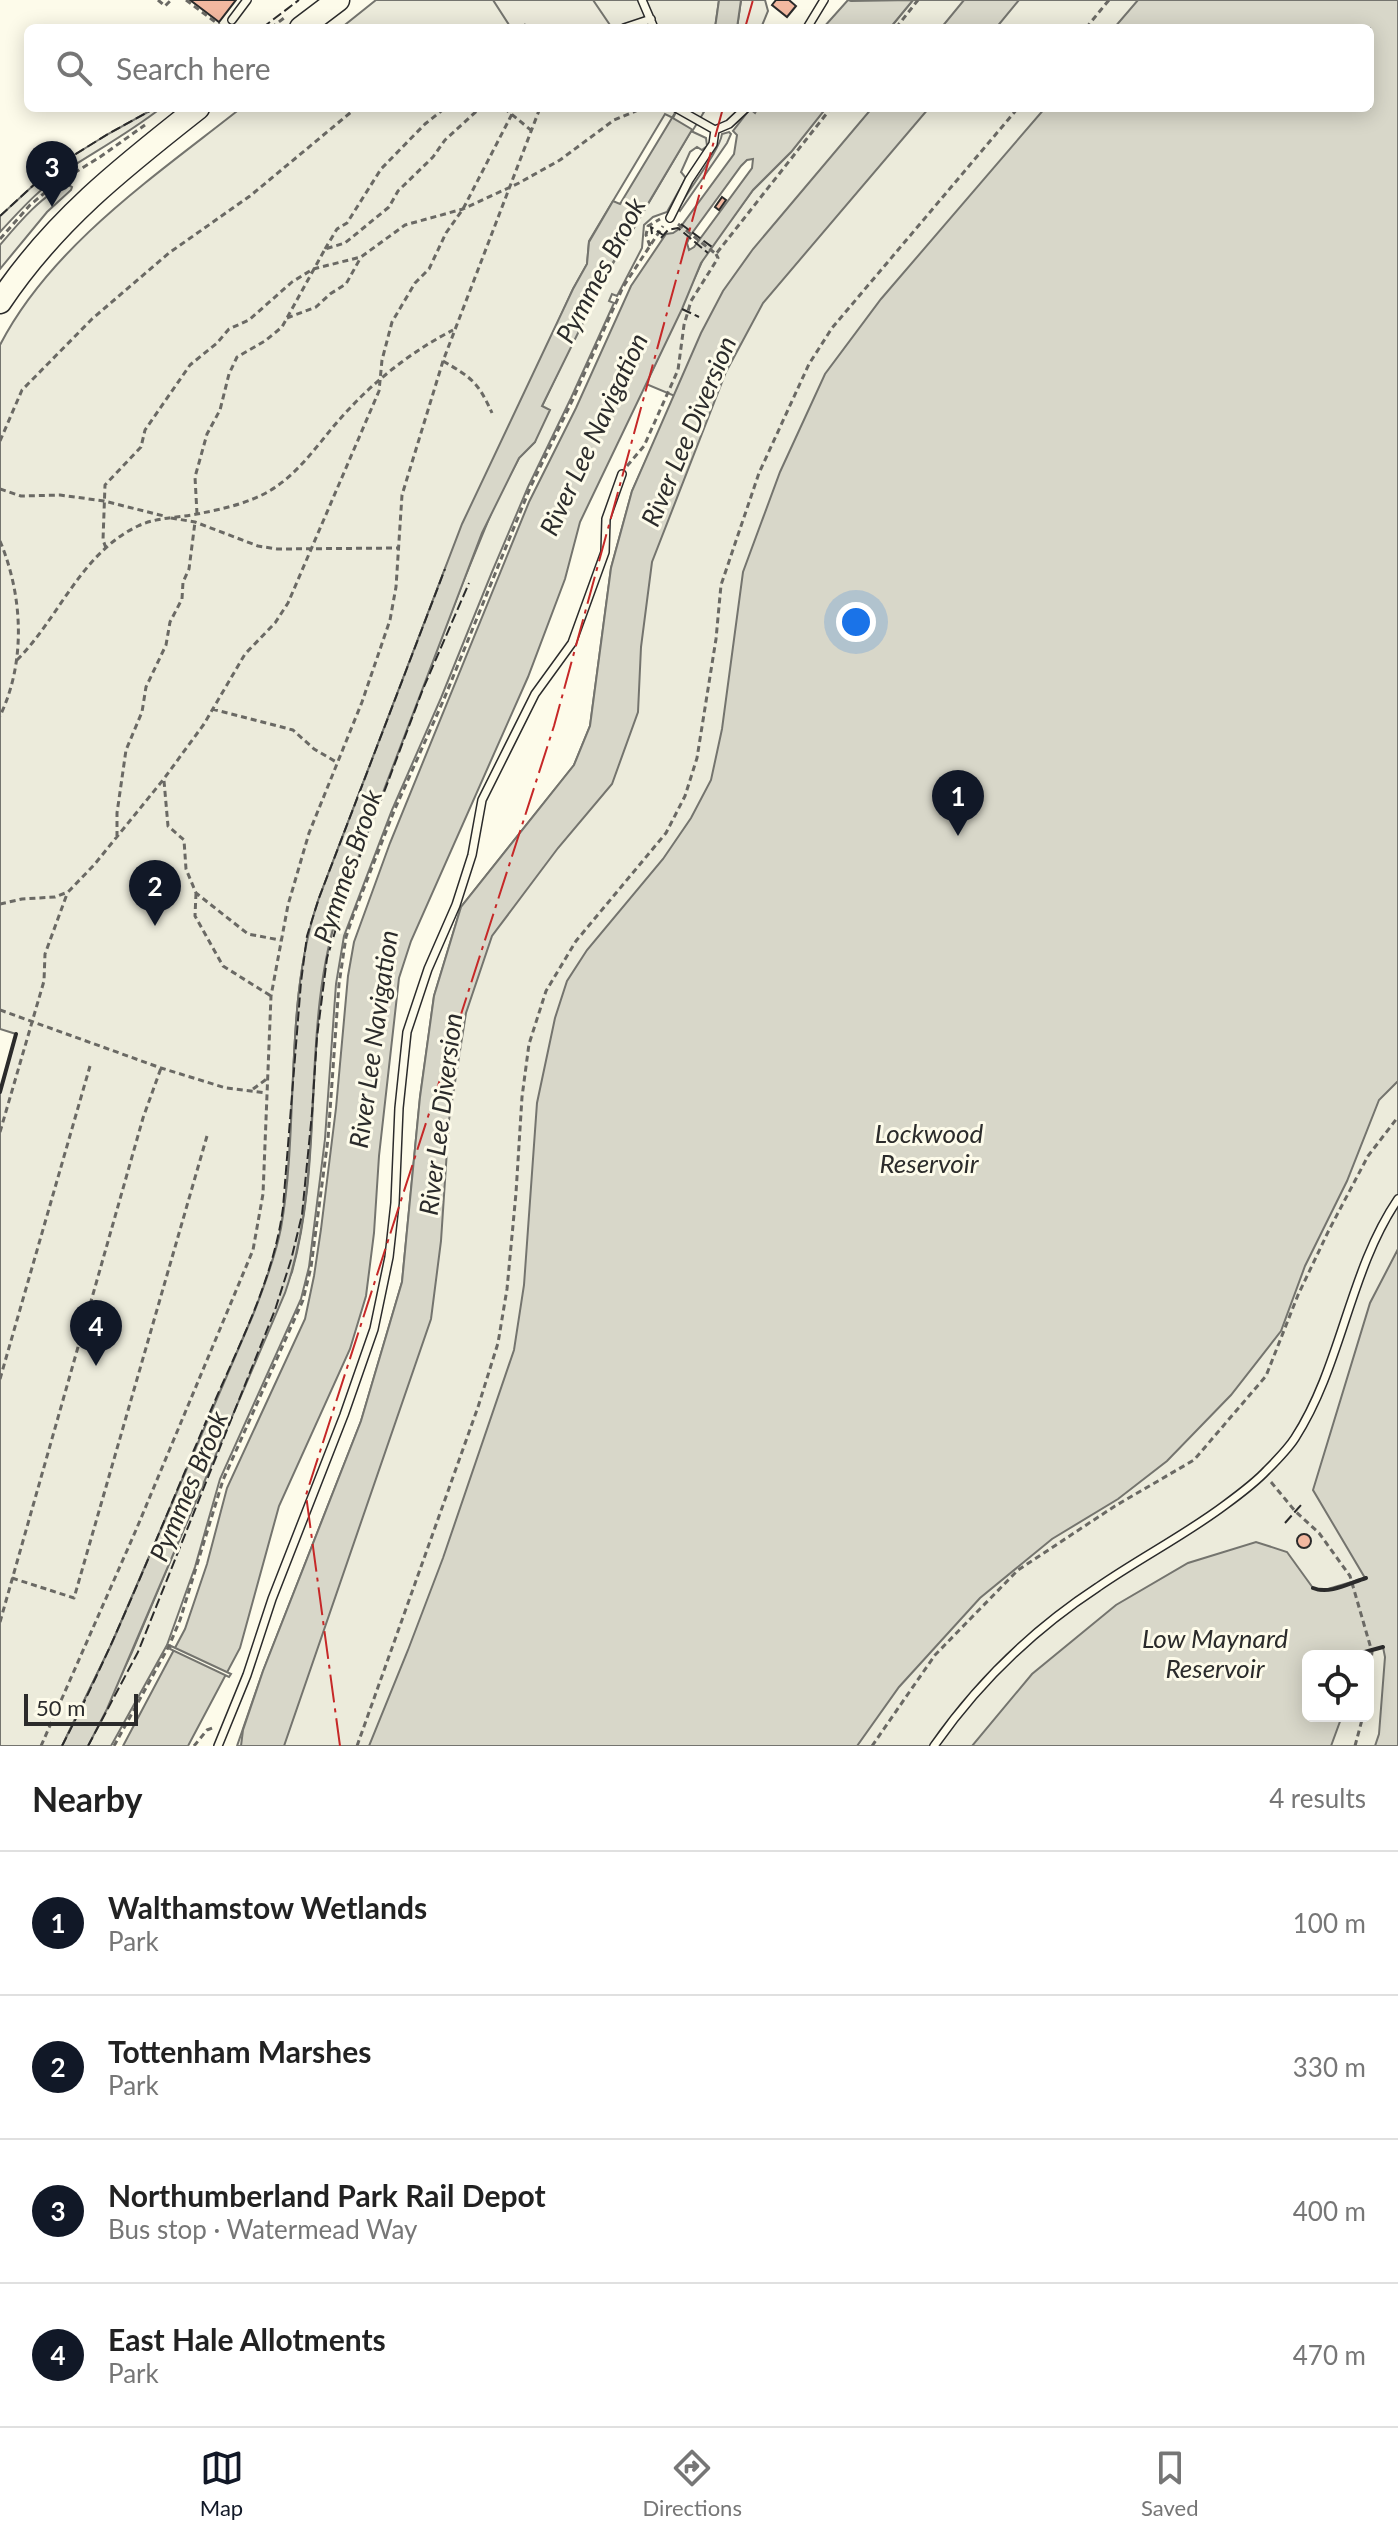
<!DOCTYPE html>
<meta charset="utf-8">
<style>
:root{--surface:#fff;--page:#f2f2f2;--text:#222;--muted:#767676;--line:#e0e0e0;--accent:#111827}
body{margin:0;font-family:Lato,sans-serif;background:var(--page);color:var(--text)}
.controls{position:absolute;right:24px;bottom:24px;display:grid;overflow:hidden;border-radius:12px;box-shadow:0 4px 20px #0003}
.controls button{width:72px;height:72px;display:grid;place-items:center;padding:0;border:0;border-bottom:2px solid var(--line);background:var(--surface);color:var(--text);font:40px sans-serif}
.scale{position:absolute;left:24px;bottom:20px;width:114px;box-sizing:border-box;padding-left:8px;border:4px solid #2b2b2b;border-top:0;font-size:22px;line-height:28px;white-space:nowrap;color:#2b2b2b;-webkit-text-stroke:6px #fdfbea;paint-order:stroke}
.you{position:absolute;left:856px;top:622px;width:28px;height:28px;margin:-20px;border:6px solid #fff;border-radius:50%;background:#1a73e8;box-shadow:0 0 0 12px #1a73e833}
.badge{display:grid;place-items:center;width:52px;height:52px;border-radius:50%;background:var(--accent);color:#fff;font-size:26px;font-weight:700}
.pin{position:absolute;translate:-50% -66px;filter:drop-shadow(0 2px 4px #0008)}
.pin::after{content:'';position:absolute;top:42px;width:28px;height:24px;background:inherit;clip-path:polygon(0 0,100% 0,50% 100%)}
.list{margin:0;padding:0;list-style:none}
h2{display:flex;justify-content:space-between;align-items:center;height:104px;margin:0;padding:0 32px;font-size:34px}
h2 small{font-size:26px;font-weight:400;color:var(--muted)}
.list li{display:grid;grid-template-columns:52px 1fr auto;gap:24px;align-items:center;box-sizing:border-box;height:144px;padding:0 32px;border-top:2px solid var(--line)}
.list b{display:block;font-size:30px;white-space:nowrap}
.list p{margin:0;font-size:26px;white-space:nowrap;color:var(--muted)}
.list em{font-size:26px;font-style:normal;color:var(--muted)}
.icon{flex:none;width:44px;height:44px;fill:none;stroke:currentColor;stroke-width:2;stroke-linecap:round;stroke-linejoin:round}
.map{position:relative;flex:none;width:1398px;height:1746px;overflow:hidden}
.search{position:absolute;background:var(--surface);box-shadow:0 4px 20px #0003;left:24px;right:24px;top:24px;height:88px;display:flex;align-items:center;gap:20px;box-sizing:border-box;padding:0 28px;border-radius:12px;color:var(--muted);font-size:30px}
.sheet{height:680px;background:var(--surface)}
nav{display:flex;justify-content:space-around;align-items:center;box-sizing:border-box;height:112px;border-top:2px solid var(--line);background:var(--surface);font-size:22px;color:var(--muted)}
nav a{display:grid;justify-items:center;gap:4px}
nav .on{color:var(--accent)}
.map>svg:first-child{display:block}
.green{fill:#ecebdb;stroke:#74746e;stroke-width:2;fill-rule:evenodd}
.parking{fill:#eceadb;stroke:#74746e;stroke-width:2}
.water{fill:#d8d7c9;stroke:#74746e;stroke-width:2;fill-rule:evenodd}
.pier{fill:#fdfbea;stroke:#74746e;stroke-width:2}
.building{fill:#f2b8a0;stroke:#2b2b2b;stroke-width:2}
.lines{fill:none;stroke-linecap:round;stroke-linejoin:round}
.service-casing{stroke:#2b2b2b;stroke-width:10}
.primary-casing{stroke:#2b2b2b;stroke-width:25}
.path{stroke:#6a6964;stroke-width:3;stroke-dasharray:6 4;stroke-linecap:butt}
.service{stroke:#fdfbea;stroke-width:7}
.primary{stroke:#fdfbea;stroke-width:22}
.fence{stroke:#2b2b2b;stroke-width:2;stroke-dasharray:10 4;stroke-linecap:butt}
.wall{stroke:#2b2b2b;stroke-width:4}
.power{stroke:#c62828;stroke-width:2;stroke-dasharray:28 6 4 6;stroke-linecap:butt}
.labels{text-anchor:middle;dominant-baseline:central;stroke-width:6;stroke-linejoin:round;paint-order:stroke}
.water-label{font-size:26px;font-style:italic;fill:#2b2b2b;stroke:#fdfbea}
</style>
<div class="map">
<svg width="1398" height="1746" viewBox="0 0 1398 1746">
<rect width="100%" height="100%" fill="#fdfbea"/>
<path class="green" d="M376,0H719L715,28H341Z
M741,0H765L768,11L761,28H737Z
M913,0H1398V1746H237L263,1671L361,1421L402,1282L420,1097L434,996L461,907L574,765L590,726L611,568L632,491L675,396L646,384L705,255L753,190L791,152L826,108H1370V28H890ZM1308,1656H1368V1716H1308Z
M155,108H161C133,130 103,147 73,166C45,183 22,208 0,232V216L50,170L108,134Z
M241,108H678L673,118L665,114L589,241L587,264L573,289L445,569L319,898C283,1002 300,1120 281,1228C275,1258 264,1287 253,1315L112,1643L62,1746H0V1092L16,1034L0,1029V345C51,246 155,176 241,108Z
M691,131L706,138L707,146L702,150L697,147L690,152L681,172L686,178L667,212L653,217L644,225L642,248L617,296L612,294L609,301L614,303L571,398L528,487L492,572L441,698L392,810L344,936L336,984L325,1139L309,1267L301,1299L220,1479L195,1567L167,1645L111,1746H88L132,1652L292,1272C325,1153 301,1023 340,905L463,582L495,504L519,458L535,442L542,406L598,289Z
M729,132L731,134L727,143L680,211L678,209C688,190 720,150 722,134Z
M68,185L72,187L71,190L47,212L0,269V245C16,226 44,192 68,185Z"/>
<path class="parking" d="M493,0H593L612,28H511Z"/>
<path class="water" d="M719,0H741L737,28H715Z
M848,0L851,1L913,0L890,28H823Z
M964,0H1019L996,28H941Z
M1138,0H1398V1081L1379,1100L1347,1181L1305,1266L1281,1331L1231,1395L1167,1461L1118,1499L1052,1539L980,1598L899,1687L857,1746H369L408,1650L443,1558L514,1350L524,1285L537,1103L555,1018L567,981L587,950L663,859L691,818L711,780L722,729L743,572L780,472L825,374L881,299L1045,108H1370V28H1114Z
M678,108H705L612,264L542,406L550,410L535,442L519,458L482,533L340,905C298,1030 328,1168 285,1293L107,1709L88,1746H62L112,1643L253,1315C264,1287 275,1258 281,1228C300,1120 283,1002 319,898L462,524L573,289L587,264L589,242L613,201L620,204Z
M758,108H826L791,152L753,190L701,263L682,309L580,522L565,579L528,677L411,941L399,978L379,1156L374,1233L366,1296L350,1349L279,1506L240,1648L188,1746H123L185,1629L207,1564L227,1488L305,1319L314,1276L321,1229L336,1108L348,976L354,942L390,843L529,502L576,408L631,286L666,234L673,233L679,229L734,154L737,135L733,131L750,109L755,113ZM753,159L752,168L694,247L689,250L687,243L690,236L741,166L747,160Z
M872,108H929L763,303L726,372L652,562L641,647L638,712L612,784L558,848L492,936L466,1013L449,1120L441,1241L431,1319L284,1746H241L243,1730L263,1671L361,1421L402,1282L420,1097L434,996L461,907L574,765L590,726L611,568L632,491L701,333L723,291L753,249Z
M1398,1249V1746H1375L1379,1734L1385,1657L1383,1647L1350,1656H1308V1716H1342L1331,1746H972L1032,1674L1116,1605L1188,1563L1256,1542L1287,1552L1313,1588L1321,1591L1365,1578L1313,1490L1370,1303Z"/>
<path class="pier" d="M678,108H696L704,112L693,130L673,118Z
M171,1646L231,1674L229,1677L170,1649Z"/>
<path class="building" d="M190,0H236L219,22Z
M776,0H789L796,6L787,17L772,5Z
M722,197L726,200L719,210L715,207Z
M1297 1541a7 7 0 1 1 14 0a7 7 0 1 1-14 0Z"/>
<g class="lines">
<defs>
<path id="service" d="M642,0L654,28
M232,20L247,0
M624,28L651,19
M807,28L824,0
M676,108L715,130
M715,130L729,124L746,108
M670,218L689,180L713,144L715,130
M218,1746L247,1675L272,1599L344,1415L374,1329L389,1257L395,1203L399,1108L407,1032L428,969L456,905L472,855L482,800L535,694L572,643L605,552L606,519L622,474
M934,1746C978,1683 1034,1629 1098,1587C1140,1558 1185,1535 1225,1505C1240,1494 1255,1483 1267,1470C1277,1460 1288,1449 1295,1438C1342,1365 1349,1271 1398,1199"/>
<path id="primary" d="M301,28L338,0
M0,302C54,221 123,167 198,108"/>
</defs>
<use href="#service" class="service-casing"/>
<use href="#primary" class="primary-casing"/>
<path class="path" d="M158,0L165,6L171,0
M186,0L222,27
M271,28L284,18
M521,28L528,23
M896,28L918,0
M1086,28L1109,0
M504,108L532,131
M678,224L716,254L831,108
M0,239L30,205L53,186L100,157L145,125
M650,246L646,235L648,226L660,219
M325,249L337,229L347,223L381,169L425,124L445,108
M287,318L316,307L330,294L346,284L361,257
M443,361C472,378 478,382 492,413
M0,441L22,390L92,319L169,253L250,196L356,108
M627,466L644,446L678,370L684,325L691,301L718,258L716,254
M0,489L21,496L60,495L104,501L164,516
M197,514L195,477L207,434L220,410L229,374L237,357L265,341L282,327L325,249L345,243L389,207L398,191L433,157L445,140L480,108
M171,518L195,522L258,546L277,549L398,548
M0,541C23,596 26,662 0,716
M106,548L103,540L105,485L141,447L145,430L190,365L217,343L229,329L249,320L292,282L313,269L361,257L405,225L463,209L519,183L560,160L614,120L643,108
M17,660C59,618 81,553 138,526C157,517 177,518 197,514C223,509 255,502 277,486C306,466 326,432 351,407C379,377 416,349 453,330
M212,709L293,730L314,749L338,763
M164,781L168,826L184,840L186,869L196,893L248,934L280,940
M117,837V813L126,750L142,712L146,687L166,645L170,622L182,599L183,582L189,569L195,522
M196,893L195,916L223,966L271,996
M0,904L22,899L55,897L68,892L94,865L163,780L204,724L245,654L275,623L288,603L379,391L382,360L392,322L415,283L429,269L446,233L463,209L512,114
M0,1010L161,1068L226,1088L266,1093
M253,1089L268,1078
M0,1132L44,981L45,954L67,894
M0,1379L90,1066
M1271,1482L1295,1511L1319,1533L1350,1576L1372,1652L1368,1689
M12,1578L74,1598L207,1136
M0,1622L143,1118L161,1068
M41,1746L136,1530L253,1250L263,1194L271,996L288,905L309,833L362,702L390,620L396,587L402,495L443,361L540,108
M114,1746L169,1646L180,1620L223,1480L303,1300L311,1267L328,1139L339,984L346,937L353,916L394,811L444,699L530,488L573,399L623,287L663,226
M194,1746L207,1730L215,1727
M357,1746L478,1407L498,1343L507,1289L516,1193L522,1097L529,1044L546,991L576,941L666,833L685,796L697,758L716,639L721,585L759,473L809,364L832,328L1018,108
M872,1746L935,1655L1018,1570L1115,1506L1194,1460L1266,1376L1298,1295L1329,1230L1368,1156L1398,1117
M1355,1746L1363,1716"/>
<use href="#service" class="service"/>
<use href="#primary" class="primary"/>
<path class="fence" d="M262,28L299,0
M0,216L50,170L108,134L155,108
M681,224L712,247
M652,234L651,227L663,235
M661,238L668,230L678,228L708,253
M682,309L699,317
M1285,1523L1301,1505
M62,1746C116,1642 159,1532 205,1424C234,1354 273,1284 283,1208L301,982L307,936L319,898L445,569
M88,1746L138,1652L275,1310L291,1260L302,1215L312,1113L317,1037L327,958L350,883L372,824L423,689L469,583"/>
<path class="wall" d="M0,1092L16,1034
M1313,1588C1329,1595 1350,1583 1366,1578
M1350,1656L1383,1647"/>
<path class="power" d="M745,28L753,0
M340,1746L306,1495L554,726L723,108"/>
</g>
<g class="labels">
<g class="water-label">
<text transform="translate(600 270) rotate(-62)">Pymmes Brook</text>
<text transform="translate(688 431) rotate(-67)">River Lee Diversion</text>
<text transform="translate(593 434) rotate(-65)">River Lee Navigation</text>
<text transform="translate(347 866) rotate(-71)">Pymmes Brook</text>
<text transform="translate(373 1039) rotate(-82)">River Lee Navigation</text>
<text transform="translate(440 1114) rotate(-83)">River Lee Diversion</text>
<text x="929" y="1133">Lockwood<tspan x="929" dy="30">Reservoir</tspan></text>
<text transform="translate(188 1486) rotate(-67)">Pymmes Brook</text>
<text x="1215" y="1638">Low Maynard<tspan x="1215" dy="30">Reservoir</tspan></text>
</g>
</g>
</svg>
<div class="controls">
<button><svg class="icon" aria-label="locate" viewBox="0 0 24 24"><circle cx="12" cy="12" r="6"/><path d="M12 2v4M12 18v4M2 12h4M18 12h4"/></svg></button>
</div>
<div class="scale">50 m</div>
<div class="you"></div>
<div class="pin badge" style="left:958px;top:836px">1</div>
<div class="pin badge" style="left:155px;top:926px">2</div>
<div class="pin badge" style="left:52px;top:207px">3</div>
<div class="pin badge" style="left:96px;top:1366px">4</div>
<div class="search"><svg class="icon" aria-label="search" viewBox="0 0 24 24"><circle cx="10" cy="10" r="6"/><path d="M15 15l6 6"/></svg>Search here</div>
</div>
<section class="sheet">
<h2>Nearby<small>4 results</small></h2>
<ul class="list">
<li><span class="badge">1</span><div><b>Walthamstow Wetlands</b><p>Park</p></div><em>100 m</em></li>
<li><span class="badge">2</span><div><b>Tottenham Marshes</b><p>Park</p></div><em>330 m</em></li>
<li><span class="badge">3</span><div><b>Northumberland Park Rail Depot</b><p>Bus stop · Watermead Way</p></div><em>400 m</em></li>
<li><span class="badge">4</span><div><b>East Hale Allotments</b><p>Park</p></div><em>470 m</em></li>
</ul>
</section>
<nav>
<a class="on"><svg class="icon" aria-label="map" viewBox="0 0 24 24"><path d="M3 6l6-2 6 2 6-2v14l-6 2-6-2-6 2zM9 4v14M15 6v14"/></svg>Map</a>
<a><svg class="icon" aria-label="directions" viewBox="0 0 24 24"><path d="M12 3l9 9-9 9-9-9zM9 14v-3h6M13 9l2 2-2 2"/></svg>Directions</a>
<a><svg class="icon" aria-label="saved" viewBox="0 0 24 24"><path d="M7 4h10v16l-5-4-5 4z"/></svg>Saved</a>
</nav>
